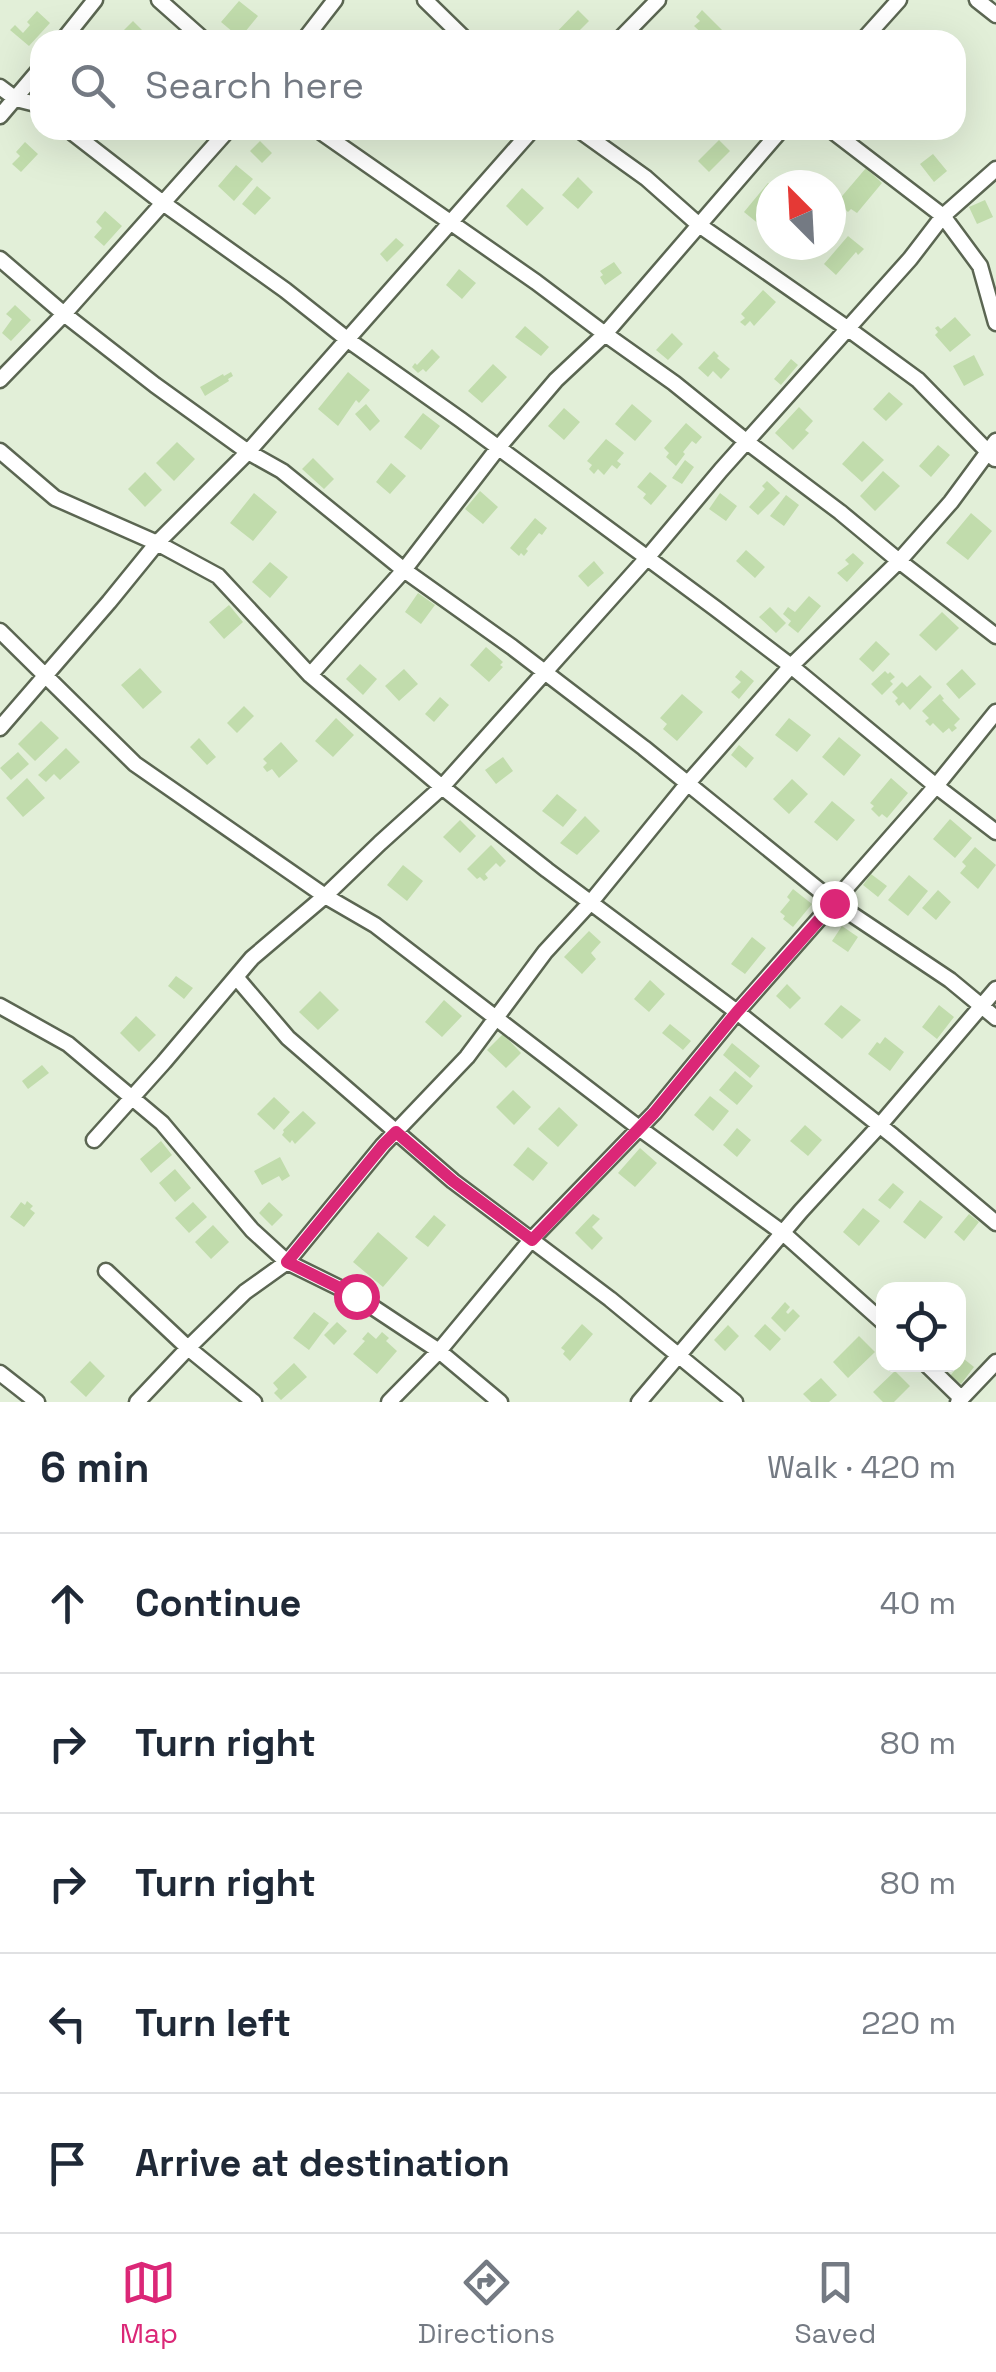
<!DOCTYPE html>
<meta charset="utf-8">
<style>
:root{--surface:#fff;--page:#f2f2f3;--text:#1f2937;--muted:#747a83;--line:#e0e1e3;--accent:#db2777}
body{margin:0;font-family:"Space Grotesk",sans-serif;background:var(--page);color:var(--text)}
.controls{position:absolute;right:30px;bottom:30px;display:grid;overflow:hidden;border-radius:20px;box-shadow:0 10px 40px #0002}
.controls button{width:90px;height:90px;display:grid;place-items:center;padding:0;border:0;border-bottom:2px solid var(--line);background:var(--surface);color:var(--text);font:50px sans-serif}
.compass{position:absolute;left:756px;top:170px;width:90px;height:90px;border-radius:50%;background:var(--surface);box-shadow:0 10px 40px #0002;rotate:336deg}
.stop{position:absolute;width:30px;height:30px;margin:-22px;border:8px solid #db2777;border-radius:50%;background:#fff}
.stop.end{background:#db2777;border-color:#fff;box-shadow:0 2px 10px #0008}
.list{margin:0;padding:0;list-style:none}
h2{display:flex;justify-content:space-between;align-items:center;height:130px;margin:0;padding:0 40px;font-size:42px}
h2 small{font-size:32px;font-weight:400;color:var(--muted)}
.list li{display:grid;grid-template-columns:65px 1fr auto;gap:30px;align-items:center;box-sizing:border-box;height:140px;padding:0 40px;border-top:2px solid var(--line)}
.list b{display:block;font-size:38px;white-space:nowrap}
.list em{font-size:32px;font-style:normal;color:var(--muted)}
.icon{flex:none;width:55px;height:55px;fill:none;stroke:currentColor;stroke-width:2;stroke-linecap:round;stroke-linejoin:round}
.map{position:relative;flex:none;width:996px;height:1402px;overflow:hidden}
.search{position:absolute;background:var(--surface);box-shadow:0 10px 40px #0002;left:30px;right:30px;top:30px;height:110px;display:flex;align-items:center;gap:25px;box-sizing:border-box;padding:0 35px;border-radius:30px;color:var(--muted);font-size:38px}
.sheet{height:830px;background:var(--surface)}
nav{display:flex;justify-content:space-around;align-items:center;box-sizing:border-box;height:140px;border-top:2px solid var(--line);background:var(--surface);font-size:28px;color:var(--muted)}
nav a{display:grid;justify-items:center;gap:5px}
nav .on{color:var(--accent)}
.map>svg:first-child{display:block}
.building{fill:#c1dcac}
.lines{fill:none;stroke-linecap:round;stroke-linejoin:round}
.minor-casing{stroke:#5b6652;stroke-width:19}
.minor{stroke:#fff;stroke-width:14}
.route{stroke:#db2777;stroke-width:12}
</style>
<div class="map">
<svg width="996" height="1402" viewBox="0 0 996 1402">
<rect width="100%" height="100%" fill="#e2efd8"/>
<path class="building" d="M239,1L258,16L240,38L221,22Z
M578,10L589,21L570,40H549Z
M702,10L732,40H709L694,26L700,21L696,17Z
M37,11L50,23L29,46L10,30L15,25L23,33L30,25L27,22Z
M133,21L144,32L136,40H114Z
M719,140L730,151L709,172L698,161Z
M260,141L272,153L262,163L250,151Z
M25,142L38,154L21,172L12,164L20,156L16,152Z
M933,154L947,171L934,182L920,164Z
M236,165L253,179L234,201L218,186Z
M866,168L882,183L857,213L851,209L848,212L837,202Z
M578,177L593,192L578,209L562,195Z
M768,183L771,185V234L744,212Z
M257,186L271,198L255,215L242,204Z
M522,188L544,208L527,226L506,206Z
M985,200L993,217L977,224L969,207Z
M105,211L122,226L104,246L94,237L102,228L96,222Z
M848,236L864,249L858,255L856,252L836,275L824,264Z
M396,238L404,245L387,262L380,254Z
M614,262L622,273L605,285L600,277L603,275L600,271Z
M459,269L476,283L462,299L446,285Z
M763,290L776,302L754,326L750,321L745,326L740,322L745,318L741,314Z
M15,305L31,320L11,341L2,333L12,319L6,314Z
M955,317L971,335L950,352L935,335L938,332L935,328L938,326L941,329Z
M525,326L549,347L541,356L515,337Z
M672,333L683,344L668,360L656,350Z
M432,349L440,357L426,372L423,369L418,373L412,367L415,363L417,365Z
M714,351L719,356L717,358L730,369L721,379L713,371L708,377L698,368Z
M974,355L984,375L964,386L953,366Z
M791,359L798,365L781,385L774,379Z
M493,364L507,377L482,403L468,391Z
M231,372L233,376L228,379L229,381L205,396L200,387L223,374L224,376Z
M348,372L370,390L359,403L356,400L338,426L318,409Z
M889,392L903,404L886,421L873,409Z
M366,404L380,421L370,431L355,414Z
M632,404L652,421L635,441L615,424Z
M799,407L813,421L805,430L809,433L793,450L775,433Z
M564,408L580,422L564,440L548,426Z
M423,413L440,426L421,450L404,437Z
M686,423L702,437L696,444L692,441L683,452L685,454L676,466L666,457L669,453L664,448Z
M606,439L624,453L617,461L621,464L617,469L612,465L604,475L598,469L594,474L589,469L592,465L587,461Z
M863,441L884,460L862,482L842,464Z
M177,442L195,459L174,481L156,463Z
M938,445L950,455L931,477L919,466Z
M313,458L334,479L324,489L302,469Z
M685,460L694,467L682,484L672,478Z
M391,463L406,476L390,494L376,482Z
M883,471L900,486L875,511L860,496Z
M145,472L162,490L145,507L128,489Z
M650,472L667,486L651,505L643,498L646,494L637,487Z
M767,481L780,493L758,515L749,507L765,489L762,486Z
M480,491L498,507L483,524L465,509Z
M254,493L277,512L253,541L230,523Z
M720,493L737,506L726,521L709,509Z
M786,495L799,505L784,526L770,516Z
M971,513L992,531L968,560L946,543Z
M535,518L547,528L542,535L539,533L526,549L528,551L524,556L521,553L519,556L510,548Z
M746,550L765,567L755,578L736,561Z
M853,553L864,563L847,582L837,573L849,564L845,560Z
M594,561L604,573L588,587L578,576Z
M270,562L288,577L270,598L252,582Z
M418,593L435,605L421,624L405,612Z
M809,596L821,606L798,633L788,625L791,621L783,614L788,607L795,612Z
M229,605L243,622L224,639L209,622Z
M770,607L786,623L776,633L759,617Z
M942,612L959,628L936,651L919,635Z
M876,641L890,654L873,672L859,659Z
M486,647L503,662L500,665L503,667L489,682L470,665Z
M360,664L377,679L363,695L346,679Z
M140,668L162,692L143,709L121,685Z
M404,669L418,684L399,701L385,686Z
M962,669L976,684L959,699L946,684Z
M741,670L754,681L739,699L731,692L741,682L735,677Z
M885,671L888,674L890,672L895,677L890,681L893,684L882,695L871,684Z
M920,675L932,687L910,710L903,702L899,706L895,701L898,698L892,692L902,682L907,687Z
M682,694L703,712L677,741L663,729L667,724L660,718Z
M940,694L944,699L942,700L960,719L954,725L957,728L952,732L949,728L943,733L933,723L930,726L925,721L929,718L922,711Z
M440,697L449,705L434,722L425,714Z
M244,706L254,716L237,733L227,723Z
M336,718L354,735L333,757L315,741Z
M789,718L811,735L797,752L775,735Z
M41,721L59,738L35,761L18,744Z
M839,737L861,755L844,776L822,757Z
M199,738L216,757L207,765L190,747Z
M281,742L298,761L279,778L272,769L267,772L263,767L267,763L263,759Z
M739,745L754,758L746,768L731,755Z
M66,748L80,762L60,780L54,774L46,782L38,775Z
M18,752L29,764L11,780L0,768Z
M503,757L513,771L496,784L485,770Z
M27,778L45,798L23,817L6,798Z
M891,778L908,793L887,818L882,814L879,817L871,809L874,806L870,803Z
M792,779L808,794L789,814L773,799Z
M557,794L577,810L563,827L542,811Z
M832,801L855,820L837,841L814,822Z
M585,816L600,831L577,855L560,843Z
M950,819L972,838L955,858L933,839Z
M460,820L476,836L460,853L443,837Z
M491,845L506,861L500,867L496,863L485,874L488,878L484,881L480,877L477,879L467,869Z
M975,847L996,865L978,889L960,873L966,866L962,862Z
M403,865L423,881L407,901L387,885Z
M871,874L887,886L878,897L863,885Z
M909,875L928,891L908,916L888,900Z
M793,889L812,904L793,927L783,919L785,916L780,912L790,900L787,897Z
M938,890L951,902L936,920L922,908Z
M842,926L858,937L848,952L832,941Z
M589,931L601,942L591,953L596,959L582,974L564,957Z
M752,937L766,948L745,974L731,964Z
M176,976L193,988L184,999L168,986Z
M650,980L665,994L649,1012L634,999Z
M787,984L801,998L790,1009L776,996Z
M320,991L339,1010L318,1030L299,1012Z
M444,1000L462,1016L442,1037L425,1022Z
M841,1005L861,1020L842,1039L824,1024Z
M939,1005L954,1017L937,1039L922,1027Z
M136,1016L156,1035L139,1052L120,1033Z
M670,1024L691,1041L683,1050L662,1033Z
M503,1034L521,1053L506,1068L487,1050Z
M885,1037L904,1052L890,1071L868,1054L877,1042L880,1044Z
M732,1043L760,1066L750,1078L723,1055Z
M42,1065L49,1073L28,1089L22,1081Z
M735,1071L753,1086L737,1105L719,1090Z
M513,1090L531,1107L514,1125L496,1107Z
M710,1096L729,1111L713,1131L694,1115Z
M274,1097L290,1112L274,1130L257,1114Z
M559,1107L578,1125L558,1147L538,1129Z
M303,1111L316,1123L295,1144L292,1140L290,1143L282,1135L284,1132L283,1130Z
M805,1125L822,1140L808,1156L790,1141Z
M737,1128L751,1140L737,1157L723,1145Z
M161,1141L172,1155L151,1173L140,1159Z
M528,1147L548,1163L533,1181L513,1165Z
M640,1148L657,1163L635,1187L618,1173Z
M280,1157L290,1176L282,1181L279,1176L262,1185L254,1171Z
M175,1169L191,1188L175,1202L159,1183Z
M893,1183L904,1192L890,1209L878,1200Z
M920,1200L943,1217L925,1239L903,1222Z
M27,1201L33,1206L30,1209L35,1213L24,1227L10,1217L21,1202L25,1205Z
M193,1202L207,1217L189,1233L175,1218Z
M269,1202L283,1215L272,1226L259,1213Z
M863,1208L880,1221L859,1246L843,1232Z
M593,1214L600,1219L592,1227L603,1238L592,1250L575,1233Z
M969,1214L979,1222L964,1241L954,1232Z
M434,1215L446,1225L428,1247L415,1237Z
M213,1225L229,1242L211,1259L195,1242Z
M378,1232L408,1258L383,1287L353,1262Z
M785,1302L790,1307L786,1312L788,1314L793,1309L800,1316L785,1332L771,1318Z
M314,1312L329,1323L309,1350L293,1338Z
M337,1322L347,1331L334,1345L324,1335Z
M582,1324L593,1334L570,1361L563,1354L565,1351L561,1348Z
M765,1324L781,1339L770,1351L754,1336Z
M728,1325L739,1336L725,1351L714,1340Z
M368,1332L376,1339L382,1332L389,1338L386,1341L397,1351L377,1374L353,1354L365,1341L362,1339Z
M859,1336L875,1352L848,1378L833,1362Z
M964,1359L974,1367L961,1384L950,1376Z
M90,1361L105,1376L86,1397L70,1382Z
M294,1363L307,1377L281,1400L274,1393L278,1389L273,1383Z
M895,1371L910,1386L894,1402H883L873,1392Z
M821,1378L837,1395L829,1402H811L803,1394Z"/>
<g class="lines">
<defs>
<path id="minor" d="M159,0L204,40
M425,0L466,40
M977,0L996,15
M63,40L95,0
M304,40L335,0
M619,40L658,0
M863,40L899,0
M0,87L16,99L36,104L40,108
M0,116L40,69
M69,130L163,203L285,290L348,340L461,420L715,608L791,666L936,786L996,832
M318,130L536,282L605,334L674,383L747,442L840,512L899,561L996,636
M579,130L646,178L699,225L847,328L918,380L995,459
M831,130L943,216L980,266L996,323
M0,259L64,314L155,385L248,452L282,471L404,570L512,647L644,748L835,903L950,980L996,1018
M0,380L64,314L228,130
M0,451L55,498L157,543L218,576L310,675L442,787L547,870L737,1012L893,1136L996,1223
M0,631L135,764L325,896L375,925L639,1128L783,1233L884,1323
M310,675L404,570L498,448L556,380L605,334L781,130
M0,728L109,602L157,543L248,452L532,130
M236,977L288,1038L453,1181L610,1299L735,1402
M0,1006L68,1044L162,1123L252,1230L287,1262L356,1296L439,1351L500,1402
M94,1140L164,1062L252,958L325,896L380,843L442,787L647,558L721,470L910,259L943,216L996,169
M106,1271L188,1348L254,1402
M926,1364L961,1398
M0,1373L37,1402
M137,1402L188,1348L245,1292L287,1262L383,1145L467,1057L545,952L591,902L688,783L791,666L899,561L951,502L996,441
M389,1402L439,1351L531,1240L654,1113L737,1012L936,786L996,712
M639,1402L801,1211L880,1125L996,989
M958,1402L996,1362"/>
</defs>
<use href="#minor" class="minor-casing"/>
<use href="#minor" class="minor"/>
</g>
<g class="lines">
<path class="route" d="M356,1296L287,1262L383,1145L396,1132L453,1181L532,1240L654,1113L737,1012L834,903"/>
</g>
</svg>
<div class="controls">
<button><svg class="icon" aria-label="locate" viewBox="0 0 24 24"><circle cx="12" cy="12" r="6"/><path d="M12 2v4M12 18v4M2 12h4M18 12h4"/></svg></button>
</div>
<svg class="compass" viewBox="-18 -18 36 36"><path d="M0-13l5 13h-10z" fill="#e53935"/><path d="M0 13l5-13h-10z" fill="#747a83"/></svg>
<div class="stop" style="left:356px;top:1296px"></div>
<div class="stop end" style="left:834px;top:903px"></div>
<div class="search"><svg class="icon" aria-label="search" viewBox="0 0 24 24"><circle cx="10" cy="10" r="6"/><path d="M15 15l6 6"/></svg>Search here</div>
</div>
<section class="sheet">
<h2>6 min<small>Walk · 420 m</small></h2>
<ul class="list">
<li><svg class="icon" aria-label="ahead" viewBox="0 0 24 24"><path d="M12 20V5M6 11l6-6 6 6"/></svg><div><b>Continue</b></div><em>40 m</em></li>
<li><svg class="icon" aria-label="right" viewBox="0 0 24 24"><path d="M7 20v-9h11M14 6l5 5-5 5"/></svg><div><b>Turn right</b></div><em>80 m</em></li>
<li><svg class="icon" aria-label="right" viewBox="0 0 24 24"><path d="M7 20v-9h11M14 6l5 5-5 5"/></svg><div><b>Turn right</b></div><em>80 m</em></li>
<li><svg class="icon" aria-label="left" viewBox="0 0 24 24"><path d="M17 20v-9H6M10 6l-5 5 5 5"/></svg><div><b>Turn left</b></div><em>220 m</em></li>
<li><svg class="icon" aria-label="arrive" viewBox="0 0 24 24"><path d="M6 21V4h12l-3 4 3 4H6"/></svg><div><b>Arrive at destination</b></div></li>
</ul>
</section>
<nav>
<a class="on"><svg class="icon" aria-label="map" viewBox="0 0 24 24"><path d="M3 6l6-2 6 2 6-2v14l-6 2-6-2-6 2zM9 4v14M15 6v14"/></svg>Map</a>
<a><svg class="icon" aria-label="directions" viewBox="0 0 24 24"><path d="M12 3l9 9-9 9-9-9zM9 14v-3h6M13 9l2 2-2 2"/></svg>Directions</a>
<a><svg class="icon" aria-label="saved" viewBox="0 0 24 24"><path d="M7 4h10v16l-5-4-5 4z"/></svg>Saved</a>
</nav>
